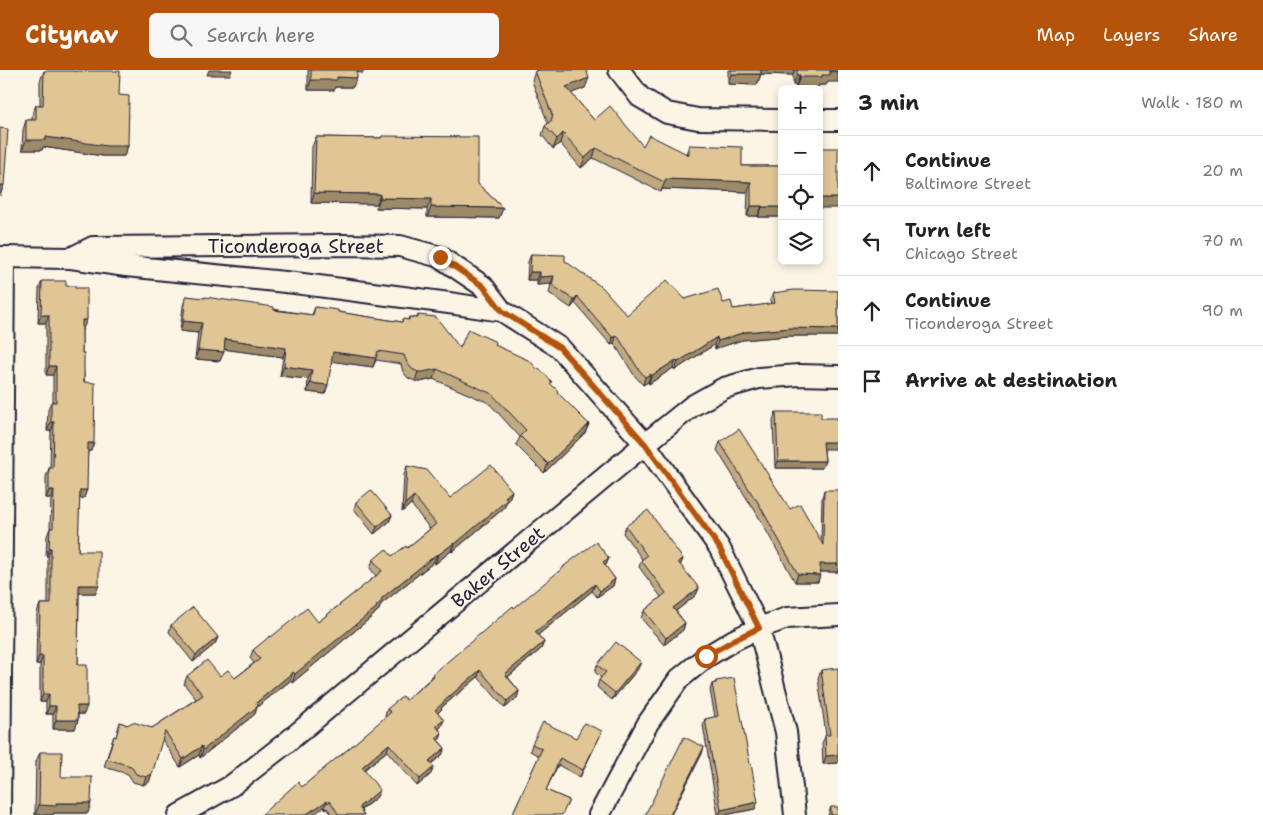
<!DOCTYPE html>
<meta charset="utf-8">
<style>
:root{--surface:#fff;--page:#f6f6f6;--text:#222;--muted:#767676;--line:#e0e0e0;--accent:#b45309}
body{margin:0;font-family:"Shantell Sans",sans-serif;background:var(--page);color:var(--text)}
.controls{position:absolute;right:15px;top:15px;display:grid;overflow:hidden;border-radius:8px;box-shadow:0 2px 8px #0003}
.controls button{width:45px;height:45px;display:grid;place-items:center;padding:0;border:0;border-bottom:1px solid var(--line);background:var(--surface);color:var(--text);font:25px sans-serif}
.stop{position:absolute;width:15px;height:15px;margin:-11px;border:4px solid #b45309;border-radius:50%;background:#fff}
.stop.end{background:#b45309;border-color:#fff;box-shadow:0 1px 5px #0008}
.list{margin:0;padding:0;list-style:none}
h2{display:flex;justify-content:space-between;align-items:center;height:65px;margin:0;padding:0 20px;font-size:21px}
h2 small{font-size:16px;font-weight:400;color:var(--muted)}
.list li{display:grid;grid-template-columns:32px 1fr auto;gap:15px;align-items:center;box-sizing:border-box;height:70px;padding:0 20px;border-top:1px solid var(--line)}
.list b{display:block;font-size:19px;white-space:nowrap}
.list p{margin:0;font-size:16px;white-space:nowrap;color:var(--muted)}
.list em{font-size:16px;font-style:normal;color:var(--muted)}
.icon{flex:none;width:28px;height:28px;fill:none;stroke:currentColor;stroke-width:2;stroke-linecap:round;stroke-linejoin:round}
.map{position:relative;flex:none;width:838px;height:745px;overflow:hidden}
header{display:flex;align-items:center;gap:30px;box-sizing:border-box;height:70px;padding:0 25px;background:var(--accent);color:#fff}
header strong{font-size:24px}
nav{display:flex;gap:28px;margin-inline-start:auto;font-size:18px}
.search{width:350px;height:45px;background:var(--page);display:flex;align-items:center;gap:12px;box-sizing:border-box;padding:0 18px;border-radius:8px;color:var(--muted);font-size:19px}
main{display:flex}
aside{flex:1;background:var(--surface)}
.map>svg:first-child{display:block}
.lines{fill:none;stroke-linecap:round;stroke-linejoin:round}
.minor-casing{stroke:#22223b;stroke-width:24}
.minor{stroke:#fcf5e5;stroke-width:20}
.wall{fill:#c1a980;stroke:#22223b}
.shaded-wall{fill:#9d8a68;stroke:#22223b}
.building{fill:#e0c595;stroke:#22223b}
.route{stroke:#b45309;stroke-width:6}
.labels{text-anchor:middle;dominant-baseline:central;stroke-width:4;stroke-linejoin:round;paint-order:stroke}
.street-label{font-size:19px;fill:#22223b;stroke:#fcf5e5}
</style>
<header>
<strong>Citynav</strong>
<div class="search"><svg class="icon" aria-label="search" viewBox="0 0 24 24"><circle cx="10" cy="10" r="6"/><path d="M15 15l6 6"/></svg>Search here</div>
<nav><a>Map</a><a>Layers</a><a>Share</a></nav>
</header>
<main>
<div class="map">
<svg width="838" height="745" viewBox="0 0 838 745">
<rect width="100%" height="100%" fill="#fcf5e5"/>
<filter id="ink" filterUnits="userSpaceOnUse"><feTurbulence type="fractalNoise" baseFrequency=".02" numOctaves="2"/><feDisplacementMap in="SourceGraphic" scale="10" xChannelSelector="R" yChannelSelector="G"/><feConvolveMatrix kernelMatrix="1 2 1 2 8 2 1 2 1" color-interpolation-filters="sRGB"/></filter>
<g filter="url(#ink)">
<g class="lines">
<defs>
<path id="minor" d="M619,0L640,27L667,43L698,49L782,50
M819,50H838
M0,187L71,188L126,196L295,213L449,233L502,241
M71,188L93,177L344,175L400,176L440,187L483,216L502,241L560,278L645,374L719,477L759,558L786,662L795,745
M0,745L4,187
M179,745L231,716L286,673L645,374L692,336L724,318L759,308L799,305L838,306
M599,745L648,653L679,609L706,587L734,570L759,558L787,548L838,545"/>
</defs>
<use href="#minor" class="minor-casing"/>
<use href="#minor" class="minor"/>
</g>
<path class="wall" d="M308,0H364L363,3L357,2L353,17H335L334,20H308Z
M536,0H586L585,18L571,23L594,50L643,76L686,84L689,75L742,96H780V85L782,81V147H758V146H747L748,122L662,119L661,122L593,88L581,98L560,73L553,79L542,65L545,56L548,53L532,11L535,1H537Z
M728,0H838L828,12L826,15H819L818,17H796V15H793V5L761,4L757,15L728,14Z
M44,1L119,25L128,76L124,86H103L43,77L42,80H22L23,60L26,50H32V45L36,35H40V11Z
M382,66L478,114L503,138L499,148L427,147V139L376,138L377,134L311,133L312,77L316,67L381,68Z
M531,184L565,191L627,245L685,229L723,233L733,239L771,234L770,230L773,223L838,221V266H788L742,270L715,279L714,275L675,300L673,298L649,314L648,312L643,315L634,305L614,273L611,275L575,233L571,238L549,223L551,214L537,215V210H527L528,192Z
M42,211L66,216L83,259H82V283L91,381H88L84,428H79L78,481L96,523H79L78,595L84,644H78V650L75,659H53V644H46V632H40V594H36L37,543L40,534H48V486H46L47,466L50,458L51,428H46V407L49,398H50L51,361H47L48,340L51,332H53V305H46V253H38L39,219Z
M186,226L312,245L315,237L338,242L402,252L403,249L408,250L409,247L417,248L418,245L460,278L495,275L551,314L558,321L557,322L589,354L585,363L544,403L516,375L520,367L489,333L433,309L420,312L415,311L408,308L403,302L401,294L376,290L373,297L332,291L325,324L307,322L308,309L280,306L283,287L224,279L220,291L195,289L198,263L180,261L183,236Z
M776,342L824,379L825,391L822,398H775L773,350Z
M720,372L790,439L821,470L822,428L824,420L838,502H820L818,512H795L753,437H752L717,380Z
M407,396L450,428L512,421L509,429L507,431L504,438L452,482L451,481L435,494L434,492L385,531L381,534L379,540L375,543L374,545L292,613L290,611L257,637L255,644L200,688L199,685L180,697L162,669L149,712L143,715L133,712L128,704L104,697L111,674L114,666L116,667L120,652L127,655L152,658L196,629L184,614L187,606H220L235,608L254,593L250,588L253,580L271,567L318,552L376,506L370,498L373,490L392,486L407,478L430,459L411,434L402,442L404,405Z
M356,432L392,445L389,452L374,464L354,439Z
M626,456L683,489L680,496L699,518L696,525L676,541L685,553L683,560L664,575L641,548L644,541L661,527L639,497L642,489L623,463Z
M609,488L606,495L605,496L615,509L613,516L597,527L592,521L538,565L544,572L541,579L508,607L519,621L517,628L505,638L478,607L442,637L441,640L438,643L441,657L439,659L442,663L440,669L438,670L445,678L442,685L431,694V704L417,716L387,681L364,700L377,727L361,740L364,745H332L327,738L326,739L302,717L340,686L386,647L385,646L387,639L406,630L431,608L433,604L563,499L564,496Z
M171,555L218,567L215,574L193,592L169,562Z
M597,595L638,599L612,630L597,617L599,610L601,608L595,602Z
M821,600L838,693L823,694L822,673L826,665L818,608Z
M716,611L755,739L725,745H718L703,655L705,649L715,647L710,620L712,614L715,613Z
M576,668H599L580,707L558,695L546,720L569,730L566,737L512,745L539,686L530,681L532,674Z
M40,682L61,707L88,743H54L53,745H35L36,692Z
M831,737L838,745H828Z"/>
<path class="shaded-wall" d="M209,0H232L230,5H207Z
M354,0H364L363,3L353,2Z
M759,0H795L793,5L757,4Z
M830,1L838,2V12H828L826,15H819L818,17H796L800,7L822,5Z
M731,4H761L757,15L728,14Z
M797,5H800L796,15H793Z
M337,7L357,8L353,17H335L334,20H308L311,10Z
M589,8L585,18L562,27L566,17Z
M563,63L560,73L553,79L557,69Z
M46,67L128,76L124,86H103L43,77L42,80H22L26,70Z
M596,78L593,88L581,98L585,88Z
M666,109L751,112L748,122L662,119L661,122Z
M0,115H4L0,126Z
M314,123L380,124L377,134L311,133Z
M380,128L431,129L427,139L376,138Z
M819,128H838V138H819Z
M751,136H762L758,146H747Z
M431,137L503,138L499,148L427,147Z
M762,137H782V147H758Z
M530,202H540L537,210H527Z
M554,206L551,214L537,215L540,207Z
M577,226L575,233L571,238L574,230Z
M41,245H49L46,253H38Z
M82,250H87L83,259H79Z
M183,251L202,253L198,263L180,261Z
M791,258L838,259V266H788L742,270L715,279L718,271L745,262Z
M617,265L614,273L611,275L613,268Z
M717,267L714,275L675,300L678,292Z
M225,269L286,278L283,287L222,279Z
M198,280L224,282L220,291L195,289Z
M333,282L376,288L373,297L329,291Z
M676,290L673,298L649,314L651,306Z
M49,296H56L53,305H46Z
M284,296L312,300L308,309L280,306Z
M437,299L433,309L420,312L415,311L418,302Z
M651,304L648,312L643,315L645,307Z
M310,313L328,315L325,324L307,322Z
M51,352H54L51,361H47Z
M589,354L585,363L544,403L548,394Z
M823,372H838V379H821Z
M88,373H94L91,381H85Z
M778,391H825L822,398H775Z
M49,420H54L51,428H46Z
M80,420H87L84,428H77Z
M512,421L509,429L507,431L504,438L452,482L455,474Z
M414,426L411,434L402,442L405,434Z
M392,445L389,452L374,464L377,457Z
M454,473L451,481L435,494L438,485Z
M49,478H51L48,486H46Z
M437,484L434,492L385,531L381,534L379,540L375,543L374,545L292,613L295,604L388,523Z
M609,488L606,495L600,499L603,492Z
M683,489L680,496L678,492Z
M820,494H838V502H818Z
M798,504L820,505L818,512H795Z
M615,509L613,516L597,527L600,521Z
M595,514L592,521L533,569L535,562Z
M79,515H99L96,523H76Z
M699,518L696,525L671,545L673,538Z
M685,553L683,560L664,575L666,568Z
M218,567L215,574L193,592L196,585Z
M544,572L541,579L503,611L505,604Z
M39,586H43L40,594H36Z
M641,592L638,599L612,630L615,623Z
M480,600L478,607L442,637L441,640L433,647L435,640L443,632Z
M293,602L290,611L257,637L255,644L200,688L203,680L256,633Z
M519,621L517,628L505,638L507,631Z
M43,624H49L46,632H40Z
M49,636H56L53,644H46Z
M77,636H87L84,644H74Z
M56,650H78L75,659H53Z
M444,650L441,657L434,663L436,656Z
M602,661L599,668L580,707L583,700Z
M442,663L440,669L433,674L436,668Z
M389,674L387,681L359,704L362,697Z
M202,676L199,685L180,697L183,689Z
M704,677L702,684L671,745H670Z
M445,678L442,685L426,698L429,691Z
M838,685V693L823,694L826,686Z
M434,697L431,704L417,716L420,709Z
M152,704L149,712L143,715L146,707Z
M380,720L377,727L356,743L359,737Z
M327,731L324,737L313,745H305Z
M758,732L755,739L725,745H719L721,740Z
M56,733H91L88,743H54L53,745H35L39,735Z"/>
<path class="building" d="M311,0H357V8L337,7V10H311Z
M539,0H586L589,8L566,17L594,50L610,36L643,76L649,65L689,85V75L742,77V96H782V137H762V136H751V112L666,109L664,112L596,78L585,88L563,63L557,69L545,56L552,50L551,48L553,47L535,1Z
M731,0H761V4H731Z
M797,0H838V2L830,1V5H822V7H800V5H797Z
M44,1H74V2L75,1H120L119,25L129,26L128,76H107L46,67V70H26V50H36V35H43Z
M0,58L8,59L4,115H0Z
M382,66L478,67V114L503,138L431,137V129L380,128V124L314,123L316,67L381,68Z
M819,78H838V128H819Z
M531,184L565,185V191L603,218L627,245L667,210L685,229L718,219L723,233L731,231L733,239L775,233L773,223L794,220L838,221V259L791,258L745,262L718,271L717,267L678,292L676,290L651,306V304L645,307L637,297L617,265L613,268L577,226L574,230L552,215L554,206L540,207V202H530Z
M42,211H66V216H75V218H87V250H82V283H84V312L95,313L94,373H88L87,420H80L78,481H99V515H79L78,595H87V636H77L78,650H56V636H49V624H43V586H39L40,534H51V478H49L50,458H53L54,420H49V398H53L54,352H51V332H56V296H49V245H41Z
M186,226L205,228V227L274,237V240L313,245L315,237L338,240V242L402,252L403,249L409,250V247L418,248V245L436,247L460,278L468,259L496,272L495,275L530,291L538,300L539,298L552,312L550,313L558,321L557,322L589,354L548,394L520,366L526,360L492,324L437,299L423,302H418L412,299L407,293L404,285L378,281L376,288L333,282L328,315L310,313L312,300L284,296L286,278L225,269L224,282L198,280L202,253L183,251Z
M776,342H821V348H838V372H823L825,391H778Z
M739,359L790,439L800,434L823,475L824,420H838V494H820V505L798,504L756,429H755L720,372Z
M491,395L512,421L505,427L507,430L455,474L454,473L438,485L437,484L388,523L381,529L382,531L376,536L377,537L295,604L293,602L256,633L258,636L203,680L202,676L183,689L165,661L152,704L146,707L136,704L131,696L107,689L114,666L116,667L120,652L127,655L133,652L152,658L203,625L187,606L207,590L220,606L228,600L235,608L260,589L253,580L270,566L271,567L307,538L318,552L382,501L373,490L386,479L392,486L406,476L407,478L436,454L414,426L405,434L407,396L427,400L450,428Z
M371,420L392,445L377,457L356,432Z
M648,440L683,489L678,492L699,518L673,538L685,553L666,568L644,541L666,523L641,490L647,486L626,456Z
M596,472L609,488L603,492L615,509L600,521L595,514L535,562L544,572L505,604L519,621L507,631L480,600L443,632V633L435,640L444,650L436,656L442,663L436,668L445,678L429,691L434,697L420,709L389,674L362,697L380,720L359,737L364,745H339L330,731L328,733L327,731L305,745H261L298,712L302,717L339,686H340L391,642L387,639L403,626L406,630L434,606L433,604L513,536L514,538L564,497V496Z
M193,537L218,567L196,585L171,555Z
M616,572L641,592L615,623L599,610L606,602L597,595Z
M838,598V685L826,686L825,665H830L821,600Z
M734,608L750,694H751L758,732L721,740L705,649L718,646L712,614L716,613V611Z
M543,652L576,668L584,653L602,661L583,700L560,688L546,720L569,730L562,745H512L542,679L532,674Z
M684,667L704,677L670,745H645Z
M40,682H62L61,707H92L91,733H56V736L39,735Z
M831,737H838V745H831Z"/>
</g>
<g class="lines" filter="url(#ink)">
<path class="route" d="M440,187L483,216L502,241L560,278L645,374L719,477L759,558L734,570L706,586"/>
</g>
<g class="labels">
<g class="street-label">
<text x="296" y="176">Ticonderoga Street</text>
<text transform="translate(498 497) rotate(-40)">Baker Street</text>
</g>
</g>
</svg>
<div class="controls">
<button>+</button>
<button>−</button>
<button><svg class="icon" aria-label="locate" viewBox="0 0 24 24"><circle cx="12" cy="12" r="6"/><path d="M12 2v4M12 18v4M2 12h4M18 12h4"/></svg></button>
<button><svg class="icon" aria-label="layers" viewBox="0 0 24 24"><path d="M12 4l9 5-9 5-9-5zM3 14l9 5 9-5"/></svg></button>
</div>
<div class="stop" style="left:706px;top:586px"></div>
<div class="stop end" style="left:440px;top:187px"></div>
</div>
<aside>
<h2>3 min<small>Walk · 180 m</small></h2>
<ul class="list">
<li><svg class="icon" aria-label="ahead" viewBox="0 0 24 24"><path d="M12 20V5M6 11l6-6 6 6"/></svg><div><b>Continue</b><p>Baltimore Street</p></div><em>20 m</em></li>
<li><svg class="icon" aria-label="left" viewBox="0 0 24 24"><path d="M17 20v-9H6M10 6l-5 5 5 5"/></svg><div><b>Turn left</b><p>Chicago Street</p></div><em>70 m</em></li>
<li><svg class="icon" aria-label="ahead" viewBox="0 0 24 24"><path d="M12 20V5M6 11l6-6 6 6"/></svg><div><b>Continue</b><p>Ticonderoga Street</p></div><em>90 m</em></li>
<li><svg class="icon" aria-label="arrive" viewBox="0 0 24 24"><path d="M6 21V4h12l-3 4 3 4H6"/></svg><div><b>Arrive at destination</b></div></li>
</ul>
</aside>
</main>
